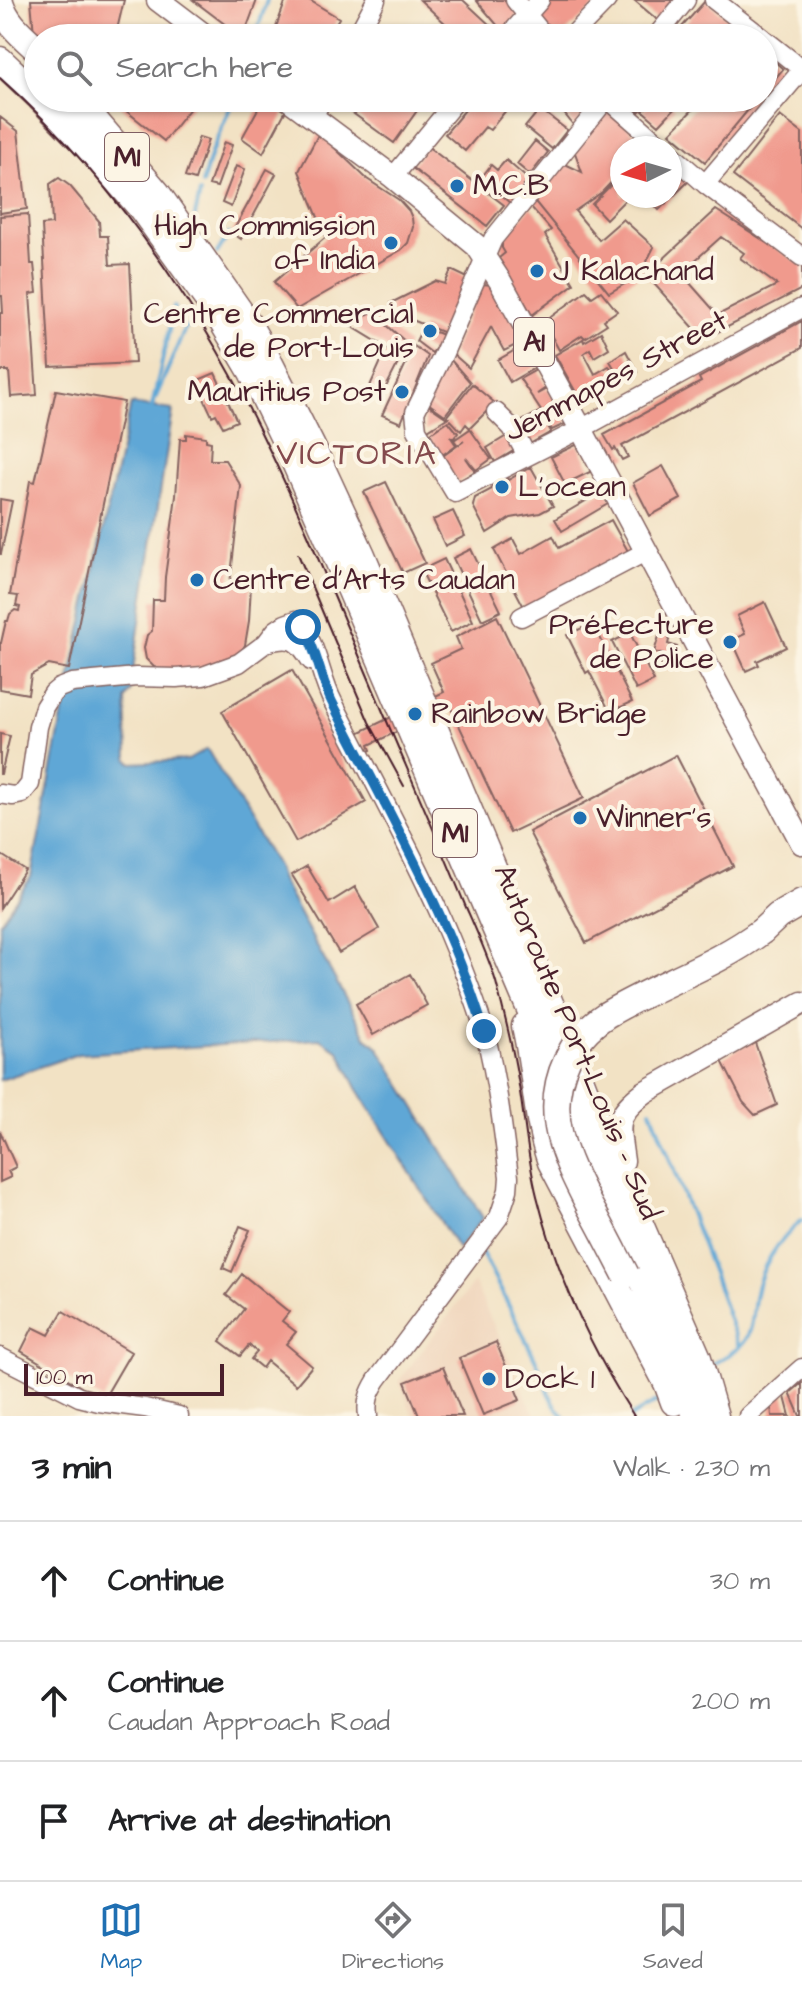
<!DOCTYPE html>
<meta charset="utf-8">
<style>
:root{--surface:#fff;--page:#f6f6f6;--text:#202124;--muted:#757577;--line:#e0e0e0;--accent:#1f6fb2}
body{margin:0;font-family:"Architects Daughter",sans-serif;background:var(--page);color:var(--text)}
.compass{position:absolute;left:610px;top:136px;width:72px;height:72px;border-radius:50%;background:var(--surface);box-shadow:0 2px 6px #0004;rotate:265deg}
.scale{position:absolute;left:24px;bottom:20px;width:200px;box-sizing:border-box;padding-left:8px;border:4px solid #4a1f2b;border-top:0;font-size:22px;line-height:28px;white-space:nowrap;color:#4a1f2b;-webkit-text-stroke:6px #fcf5e5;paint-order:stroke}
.stop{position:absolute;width:24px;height:24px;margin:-18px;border:6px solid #1f6fb2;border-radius:50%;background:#fff}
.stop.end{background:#1f6fb2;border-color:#fff;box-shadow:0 2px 8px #0008}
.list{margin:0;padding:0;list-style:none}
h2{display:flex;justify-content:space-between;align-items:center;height:104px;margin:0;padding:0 32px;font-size:34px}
h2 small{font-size:26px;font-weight:400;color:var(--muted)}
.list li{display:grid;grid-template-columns:52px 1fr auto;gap:24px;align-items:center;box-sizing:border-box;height:120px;padding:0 32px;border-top:2px solid var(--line)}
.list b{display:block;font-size:30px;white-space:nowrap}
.list p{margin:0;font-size:26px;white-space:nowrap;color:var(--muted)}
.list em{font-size:26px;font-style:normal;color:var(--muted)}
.icon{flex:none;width:44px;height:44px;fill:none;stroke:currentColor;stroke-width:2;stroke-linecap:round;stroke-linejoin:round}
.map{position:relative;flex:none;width:802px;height:1416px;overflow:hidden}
.search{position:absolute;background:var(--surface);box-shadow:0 2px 6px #0004;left:24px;right:24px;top:24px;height:88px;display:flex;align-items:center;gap:20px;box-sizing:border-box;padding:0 28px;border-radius:44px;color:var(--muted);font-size:30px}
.sheet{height:464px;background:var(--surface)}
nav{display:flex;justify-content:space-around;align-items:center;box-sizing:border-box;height:112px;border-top:2px solid var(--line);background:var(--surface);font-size:22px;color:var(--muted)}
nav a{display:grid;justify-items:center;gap:4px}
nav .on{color:var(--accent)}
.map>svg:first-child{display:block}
.built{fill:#f0d5bc}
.water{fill:#5ea7d6;stroke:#546380;stroke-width:2}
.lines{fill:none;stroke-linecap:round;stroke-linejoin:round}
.stream{stroke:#5ea7d6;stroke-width:4}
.building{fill:#f09a8d;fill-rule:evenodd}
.minor-casing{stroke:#856361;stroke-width:21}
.major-casing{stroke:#856361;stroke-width:25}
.highway-casing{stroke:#856361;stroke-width:29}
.minor{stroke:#fff;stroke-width:18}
.major{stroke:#fff;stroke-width:22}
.highway{stroke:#fff;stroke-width:26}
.tram{stroke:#4a1f2b;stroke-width:2}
.highway-bridge-casing{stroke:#856361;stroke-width:29;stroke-linecap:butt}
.highway-bridge{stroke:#fff;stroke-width:26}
.route{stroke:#1f6fb2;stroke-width:10}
.poi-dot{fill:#1f6fb2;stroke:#fcf5e5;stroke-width:3}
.labels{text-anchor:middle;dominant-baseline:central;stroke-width:8;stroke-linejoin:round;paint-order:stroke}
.shield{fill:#fcf5e5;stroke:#7f5f63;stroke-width:2}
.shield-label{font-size:28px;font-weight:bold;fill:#4a1f2b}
.poi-label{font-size:30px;fill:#4a1f2b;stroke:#fcf5e5;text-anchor:start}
.street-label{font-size:30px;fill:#4a1f2b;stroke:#fcf5e5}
.quarter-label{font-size:34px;letter-spacing:2px;fill:#844a4d;stroke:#fcf5e5}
</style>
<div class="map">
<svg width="802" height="1416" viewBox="0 0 802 1416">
<rect width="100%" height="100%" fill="#fcf5e5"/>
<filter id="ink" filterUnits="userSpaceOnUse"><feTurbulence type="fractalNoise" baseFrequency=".0125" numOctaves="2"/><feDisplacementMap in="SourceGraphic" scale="16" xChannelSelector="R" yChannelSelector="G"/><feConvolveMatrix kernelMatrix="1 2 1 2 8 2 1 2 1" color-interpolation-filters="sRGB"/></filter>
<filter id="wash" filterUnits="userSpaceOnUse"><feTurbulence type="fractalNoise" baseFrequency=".006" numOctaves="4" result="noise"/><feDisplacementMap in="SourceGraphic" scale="32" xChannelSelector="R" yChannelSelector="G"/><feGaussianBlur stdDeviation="1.8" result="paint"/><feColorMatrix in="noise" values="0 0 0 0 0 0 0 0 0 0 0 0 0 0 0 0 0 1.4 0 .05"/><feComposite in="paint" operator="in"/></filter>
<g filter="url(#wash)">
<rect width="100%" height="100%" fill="#f2e2c4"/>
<path class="built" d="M474,1282L535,1416H413L399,1381Z"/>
<path class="water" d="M131,404L173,410L140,622L133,670L134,685L126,699L128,759L132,763L188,760L207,749L275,864L281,880L367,1038L378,1047L483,1218L458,1249L357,1088L339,1051L320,1039L78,1054L0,1080V922L31,877L64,707Z"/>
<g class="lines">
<path class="stream" d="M255,38L267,0
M202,184L211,153L234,98
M194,220L200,193
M217,253L229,234
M156,397L186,326
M152,407L174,307
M651,1110L713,1273L739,1347
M481,1251C500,1289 520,1327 538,1365C547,1383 549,1402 564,1416
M710,1366C721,1359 737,1352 745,1341C753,1329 753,1312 755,1298C760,1266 778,1241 802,1220
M632,1416L663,1398"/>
</g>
<g id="blocks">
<path class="building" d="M31,0H124L115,38H38L36,57Z
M193,0H257L243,38Z
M286,0H309L339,18L327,38H272Z
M420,0H463L491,26L480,38H461Z
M476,0H507L518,14L503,32Z
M550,0H602L559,38H554L536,14Z
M634,0H679L660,22Z
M706,0L749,38H672Z
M764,52L783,69L764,91Z
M110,98H198L164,141Z
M264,98H268L286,110L263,153L242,138Z
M354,98H426L394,143L347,109Z
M475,98H516L490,130L485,127L465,151L445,134Z
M561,98H585L591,107L574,126L556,103Z
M623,98H651L639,112Z
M655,98H664L675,108L659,125L643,111Z
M704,98H758L705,162L670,133Z
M606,106L647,145L644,148H622V171L602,192L575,211L599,240L623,219L654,247L640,275L609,293L532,198L563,163L582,172L574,150Z
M540,109L567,130L552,149L525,127Z
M780,116L802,133V229L733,176Z
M0,117L18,131L27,209L0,213Z
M319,133L367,179L399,200L409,211L412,218L413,227L408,243L401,250L297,309L274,282L326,237L299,171Z
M199,137L208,140L195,180L185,177Z
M535,141L548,152L530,175L517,164Z
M224,142L232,145L217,187L209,185Z
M427,146L504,205L487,226L411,167Z
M670,154L692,178L659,210L646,196H670Z
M506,160L529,180L510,203L481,178L491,165L497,170Z
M236,166L245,169L231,207L222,203Z
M267,169L276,174L241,239L232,233Z
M622,174V196H629L606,219L592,204Z
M59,178L70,186L99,221L100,236H108L110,265L130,264L135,363L50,367L42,225L52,224L50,184Z
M531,207L551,230L545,235L574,284L532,315L499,258L505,253L502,248V241Z
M716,210L802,265V289L704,339L646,275ZM721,237L744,253L740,258L777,285L718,315L681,273Z
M28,214L31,264H34L37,293L30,294L37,395L11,397L9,371H0V313H3L2,296H0V216Z
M451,270L472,280L447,334L390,311L391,303L435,281L445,284Z
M480,284L494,285L524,341L504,351L491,327L469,368L452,353Z
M586,291L592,297L601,291L617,311L604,320L607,324L585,338L582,335L559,350L544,322Z
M372,312L408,344L383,393L370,386L387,348L348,324Z
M802,321V348L622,446L628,457L622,460L615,448L613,450L604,435L701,382L699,378Z
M423,327L445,336L432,353L416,341Z
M601,332L609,348L594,357L590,349L584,353L595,374L609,366L622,381L610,361L626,351L637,372L622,381L582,403L555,355L583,339L584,342Z
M524,345L536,367L510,382L498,360Z
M414,346L428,356L401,423L382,415Z
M450,359L470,382L445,415L425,401Z
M538,369L547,387L537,394L548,388L567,423L552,430L543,416L551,432L526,446L515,425L541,411L520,379Z
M215,373L237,421L223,427L216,414L212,416L196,381Z
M472,384L495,403L470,428L466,424L461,431L447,416Z
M56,390L124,402L69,669L49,665L31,675L28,694L0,689V643H1L6,621H8L10,614L15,610L19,611L20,607L16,606L18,596L10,595L30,481L35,482Z
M428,405L447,418L426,431L423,413Z
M448,421L458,433L453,439L450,436L456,445L441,456L428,435Z
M470,429L491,459L476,470L466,458L475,471L458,482L440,458L464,441L458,445L454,440Z
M186,434L206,437V441L211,442L210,460H225L241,486L230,584L251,585L249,621L245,645L239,655L219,666L166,671L154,667L146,659L144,648L147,635L152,631L153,600H164L165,577L176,496L180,439H186Z
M510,434L518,448L495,462L487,448Z
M578,444L592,471L565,484L551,457Z
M663,466L681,499L650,516L633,483Z
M531,467L553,506L540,513L511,518L487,533L473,506L475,498L492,489L491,485L506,476L508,480Z
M386,482L425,563L403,573L364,492Z
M606,489L613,501L562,531L555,519Z
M0,499L12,501L1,554H0Z
M453,511L465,536L445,546L433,520Z
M611,520L629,553L525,609L494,550L513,539L521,554L553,536L559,548Z
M471,549L501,611L482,620L453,558Z
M444,559L473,621L451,632L421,570Z
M765,602L786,647L757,661L759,665L746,671L732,640L745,634L737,616Z
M497,616L584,798L510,833L450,706L369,745L371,750L367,752L358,733L444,692L431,663L461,649L456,637Z
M593,623L632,702L610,712L589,671L586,673L567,635Z
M661,630L671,632L668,644L677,647L670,670L661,667L664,655L654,652Z
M630,633L654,681L636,690L612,642Z
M292,670L366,802L296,842L222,711Z
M0,734L10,736L1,774H0Z
M676,755L733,866L586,943L529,832Z
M0,854L25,870L0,908Z
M307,866L329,903L355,887L379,929L339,953L292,875Z
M410,974L427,1005L373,1035L356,1004Z
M754,1040L777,1105L755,1115L743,1102L721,1059Z
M0,1131L16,1167L8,1171L11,1177L0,1182Z
M240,1226L250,1230L232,1272L223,1268Z
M242,1274L289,1312L282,1321L296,1332L286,1344L312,1366L296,1385L267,1361L262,1368L251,1359L257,1352L249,1345L240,1356L220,1341L244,1309L226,1295Z
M63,1311L131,1352L103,1400L21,1351L33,1327L49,1335Z
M496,1342L520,1400L483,1415L459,1358Z
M443,1367L463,1416H419L405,1382Z
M802,1383V1416H800L790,1393Z
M784,1393L790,1416H772L771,1405Z"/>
</g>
</g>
<g filter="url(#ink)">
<use href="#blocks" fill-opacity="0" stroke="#856361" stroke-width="2"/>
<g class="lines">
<defs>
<path id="minor" d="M515,0L546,38
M714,0L763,38
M356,38L376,0
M507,38L540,0
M570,38L607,0
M655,38L686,0
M764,39L802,69
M607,98L493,239L444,353L415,412L417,430L455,493L581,429L802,308
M607,98L664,148
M313,117L323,98
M670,153L705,184L802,257
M393,177L458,98
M705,184L802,70
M496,412L512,428L527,456
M521,617L647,551
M266,643C291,635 298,640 311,661
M0,794L13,796L22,794L30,784L38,727L44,707L53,693L59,688L72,683L136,677L176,678L203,676L239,663L266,643L276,630L285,624L296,620C318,641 319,676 333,702C370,775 409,845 442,919C458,956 474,994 485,1033C497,1080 503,1129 509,1177L508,1190L499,1217L377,1380C369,1393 366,1401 368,1416
M0,1357L79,1397L99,1402L145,1408L179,1416
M748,1416L802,1368"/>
<path id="major" d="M158,0L208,38
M287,98L393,177L477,246L500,281L581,429L802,843
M623,1161C618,1124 613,1116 645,1092L802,1003"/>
<path id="highway" d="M0,2C6,23 23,36 38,50
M0,60L38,96
M40,98L88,147L142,209L216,311L252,372L289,449L340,565L550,1056L677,1362L696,1416
M74,98L85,109L157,193L245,319L263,350L312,447L362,555L562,1032L607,1148L698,1358L715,1416
M762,931L778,916L802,902
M525,1026C536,1071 535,1118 551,1162L667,1383L674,1402"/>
</defs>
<use href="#minor" class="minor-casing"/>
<use href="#major" class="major-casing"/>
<use href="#highway" class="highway-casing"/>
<use href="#minor" class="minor"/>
<use href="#major" class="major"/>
<use href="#highway" class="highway"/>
<path class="tram" d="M0,78C81,150 148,237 204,328C245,395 278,466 309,537C338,604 366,671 394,738C418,794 442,849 465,905C476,930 488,956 496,982C503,1009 510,1036 515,1063C524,1107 526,1152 537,1196C557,1276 590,1347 634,1416
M298,554L369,722L404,786"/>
<defs>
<path id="highway-bridge" d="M626,1275C614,1252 602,1228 589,1205C565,1158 542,1113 567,1060C575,1042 589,1026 606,1015C657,984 714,967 762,931"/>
</defs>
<use href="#highway-bridge" class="highway-bridge-casing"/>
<use href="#highway-bridge" class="highway-bridge"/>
</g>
</g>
<g class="lines" filter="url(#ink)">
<path class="route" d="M303,627C317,650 320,678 332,702C387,810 448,914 484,1031"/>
</g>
<g class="poi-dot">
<circle cx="457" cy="186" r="8"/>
<circle cx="391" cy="243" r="8"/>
<circle cx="537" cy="271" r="8"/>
<circle cx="430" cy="331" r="8"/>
<circle cx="402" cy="392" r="8"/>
<circle cx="502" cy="487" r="8"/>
<circle cx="197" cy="580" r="8"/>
<circle cx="730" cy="642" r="8"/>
<circle cx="415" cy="714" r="8"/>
<circle cx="580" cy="818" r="8"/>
<circle cx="489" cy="1379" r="8"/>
</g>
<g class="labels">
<g class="shield">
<rect x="105" y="133" width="44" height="48" rx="6"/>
<rect x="514" y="318" width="40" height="48" rx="6"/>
<rect x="433" y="809" width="44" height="48" rx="6"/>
</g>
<g class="shield-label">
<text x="127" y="157">M1</text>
<text x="534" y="342">A1</text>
<text x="455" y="833">M1</text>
</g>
<g class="poi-label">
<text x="473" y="186">M.C.B</text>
<text x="375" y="226" text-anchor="end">High Commission<tspan x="375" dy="34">of India</tspan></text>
<text x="553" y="271">J Kalachand</text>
<text x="414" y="314" text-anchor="end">Centre Commercial<tspan x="414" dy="34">de Port-Louis</tspan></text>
<text x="386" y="392" text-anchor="end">Mauritius Post</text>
<text x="518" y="487">L'ocean</text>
<text x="213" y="580">Centre d'Arts Caudan</text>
<text x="714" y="625" text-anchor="end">Préfecture<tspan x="714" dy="34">de Police</tspan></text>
<text x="431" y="714">Rainbow Bridge</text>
<text x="596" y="818">Winner's</text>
<text x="505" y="1379">Dock 1</text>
</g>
<g class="street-label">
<text transform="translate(616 376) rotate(-28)">Jemmapes Street</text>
<text transform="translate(577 1042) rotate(67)">Autoroute Port-Louis – Sud</text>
</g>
<g class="quarter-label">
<text x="357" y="454">VICTORIA</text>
</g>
</g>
</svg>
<svg class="compass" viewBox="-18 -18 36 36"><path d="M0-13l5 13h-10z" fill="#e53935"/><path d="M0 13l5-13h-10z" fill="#757577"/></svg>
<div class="scale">100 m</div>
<div class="stop" style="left:303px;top:627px"></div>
<div class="stop end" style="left:484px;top:1031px"></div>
<div class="search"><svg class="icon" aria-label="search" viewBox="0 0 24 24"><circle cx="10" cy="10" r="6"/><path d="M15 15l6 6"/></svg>Search here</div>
</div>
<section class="sheet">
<h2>3 min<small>Walk · 230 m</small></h2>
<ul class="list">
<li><svg class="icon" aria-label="ahead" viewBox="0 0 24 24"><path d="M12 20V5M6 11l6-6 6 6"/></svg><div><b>Continue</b></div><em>30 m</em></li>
<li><svg class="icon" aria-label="ahead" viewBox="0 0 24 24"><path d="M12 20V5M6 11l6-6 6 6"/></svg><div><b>Continue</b><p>Caudan Approach Road</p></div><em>200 m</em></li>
<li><svg class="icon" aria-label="arrive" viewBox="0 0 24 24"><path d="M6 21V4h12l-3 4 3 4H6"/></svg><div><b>Arrive at destination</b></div></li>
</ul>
</section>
<nav>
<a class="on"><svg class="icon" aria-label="map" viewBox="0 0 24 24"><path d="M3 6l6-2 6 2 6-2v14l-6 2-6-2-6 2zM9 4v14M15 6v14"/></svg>Map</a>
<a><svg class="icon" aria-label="directions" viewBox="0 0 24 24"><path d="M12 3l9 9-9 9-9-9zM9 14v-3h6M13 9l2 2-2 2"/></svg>Directions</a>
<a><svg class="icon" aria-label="saved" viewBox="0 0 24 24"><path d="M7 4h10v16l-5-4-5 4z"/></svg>Saved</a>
</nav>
